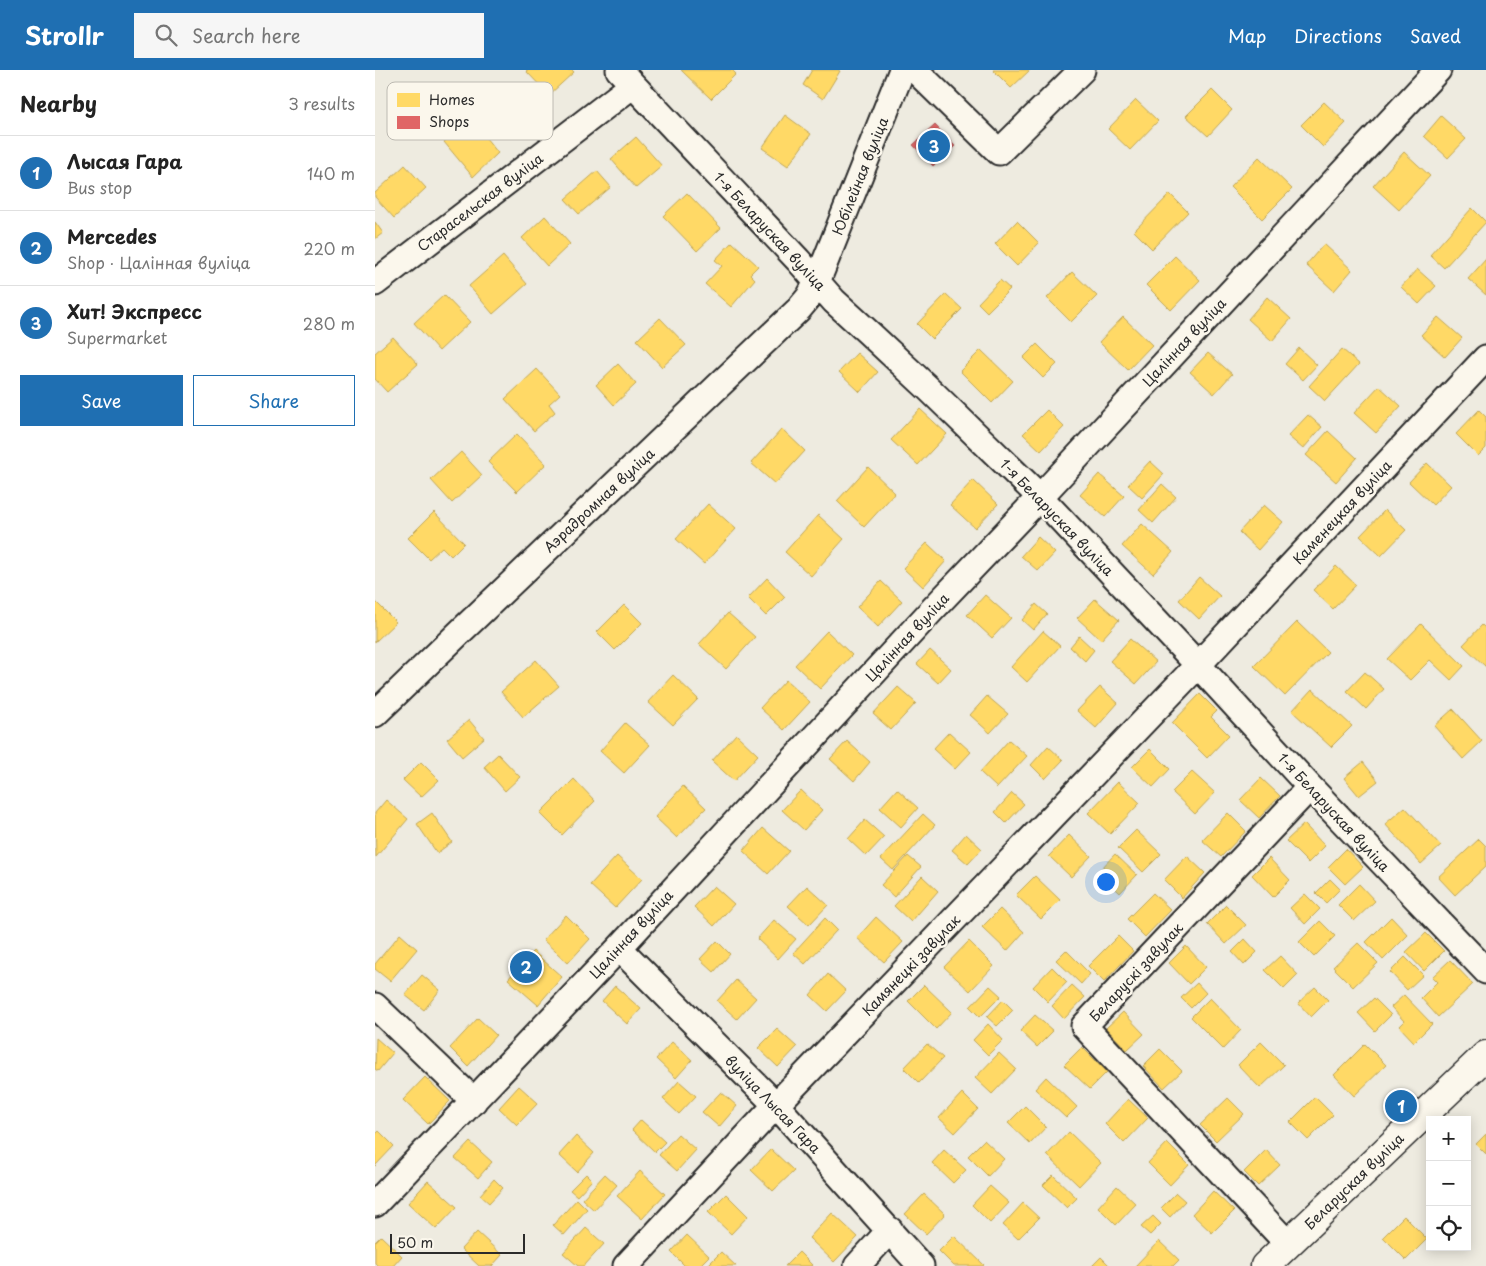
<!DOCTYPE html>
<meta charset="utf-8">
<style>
:root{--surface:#fff;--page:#f6f6f6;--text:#222;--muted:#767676;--line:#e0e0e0;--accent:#1f6fb2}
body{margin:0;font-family:"Playpen Sans",sans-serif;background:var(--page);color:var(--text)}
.controls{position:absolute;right:15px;bottom:15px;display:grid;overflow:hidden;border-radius:0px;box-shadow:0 2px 12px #0003}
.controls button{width:45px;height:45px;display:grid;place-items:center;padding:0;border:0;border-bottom:1px solid var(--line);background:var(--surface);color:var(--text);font:25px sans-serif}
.scale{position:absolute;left:15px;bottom:12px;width:135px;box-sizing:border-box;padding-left:5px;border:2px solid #2b2b2b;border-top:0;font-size:14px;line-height:18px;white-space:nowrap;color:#2b2b2b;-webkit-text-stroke:4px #fbf7ec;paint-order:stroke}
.you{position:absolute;left:730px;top:811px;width:18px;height:18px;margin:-12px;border:4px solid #fff;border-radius:50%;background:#1a73e8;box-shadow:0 0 0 8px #1a73e833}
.badge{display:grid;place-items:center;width:32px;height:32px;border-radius:50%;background:var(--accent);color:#fff;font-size:16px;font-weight:700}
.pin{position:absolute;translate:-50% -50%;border:2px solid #fff;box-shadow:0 1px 5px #0006}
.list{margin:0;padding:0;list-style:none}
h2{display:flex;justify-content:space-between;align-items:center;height:65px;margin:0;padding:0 20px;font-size:21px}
h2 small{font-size:16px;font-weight:400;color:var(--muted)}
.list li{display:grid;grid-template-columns:32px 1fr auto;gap:15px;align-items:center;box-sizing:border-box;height:75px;padding:0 20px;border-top:1px solid var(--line)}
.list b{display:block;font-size:19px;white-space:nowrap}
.list p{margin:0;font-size:16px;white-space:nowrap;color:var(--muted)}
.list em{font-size:16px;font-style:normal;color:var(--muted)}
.actions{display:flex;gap:10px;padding:15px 20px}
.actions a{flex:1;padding:11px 0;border:1px solid var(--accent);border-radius:0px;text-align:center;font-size:18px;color:var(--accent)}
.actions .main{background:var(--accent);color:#fff}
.icon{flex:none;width:28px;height:28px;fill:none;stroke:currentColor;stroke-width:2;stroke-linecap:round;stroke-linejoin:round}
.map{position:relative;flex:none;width:1111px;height:1196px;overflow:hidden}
header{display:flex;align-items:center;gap:30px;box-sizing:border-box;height:70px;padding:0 25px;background:var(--accent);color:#fff}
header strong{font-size:24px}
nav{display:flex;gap:28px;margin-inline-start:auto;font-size:18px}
.search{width:350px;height:45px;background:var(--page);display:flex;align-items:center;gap:12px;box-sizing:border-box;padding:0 18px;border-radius:0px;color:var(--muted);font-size:19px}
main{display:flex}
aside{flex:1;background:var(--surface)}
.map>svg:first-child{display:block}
.homes{fill:#ffd966;stroke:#bfa554}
.shops{fill:#e06666;stroke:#aa5454}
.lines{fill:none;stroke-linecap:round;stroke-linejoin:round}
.minor-casing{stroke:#2b2b2b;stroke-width:29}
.major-casing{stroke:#2b2b2b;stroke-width:31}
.minor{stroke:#fbf7ec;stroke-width:25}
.major{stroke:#fbf7ec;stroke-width:28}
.labels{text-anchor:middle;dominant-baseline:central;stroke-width:5;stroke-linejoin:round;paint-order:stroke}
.street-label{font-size:14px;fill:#2b2b2b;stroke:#fbf7ec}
.key{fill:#fbf7ec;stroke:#bdbab2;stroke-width:1}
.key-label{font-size:14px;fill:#2b2b2b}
</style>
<header>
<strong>Strollr</strong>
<div class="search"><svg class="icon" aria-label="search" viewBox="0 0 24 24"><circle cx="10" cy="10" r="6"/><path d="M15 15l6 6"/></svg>Search here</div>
<nav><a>Map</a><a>Directions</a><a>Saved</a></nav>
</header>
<main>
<aside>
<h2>Nearby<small>3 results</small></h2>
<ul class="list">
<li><span class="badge">1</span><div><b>Лысая Гара</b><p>Bus stop</p></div><em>140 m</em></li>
<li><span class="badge">2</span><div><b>Mercedes</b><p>Shop · Цалінная вуліца</p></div><em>220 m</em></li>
<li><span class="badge">3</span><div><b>Хит! Экспресс</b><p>Supermarket</p></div><em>280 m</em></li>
</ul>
<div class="actions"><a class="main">Save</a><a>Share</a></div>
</aside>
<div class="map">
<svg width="1111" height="1196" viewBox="0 0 1111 1196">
<rect width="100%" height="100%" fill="#eeebe0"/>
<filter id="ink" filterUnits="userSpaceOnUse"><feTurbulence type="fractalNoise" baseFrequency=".02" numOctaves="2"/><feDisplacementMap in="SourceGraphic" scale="10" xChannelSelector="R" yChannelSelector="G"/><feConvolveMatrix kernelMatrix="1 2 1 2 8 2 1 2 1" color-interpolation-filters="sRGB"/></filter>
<g filter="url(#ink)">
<path class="homes" d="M152,0H197L199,2L174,25L151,1Z
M306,0H357L361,4L336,29Z
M437,0H463L465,1L448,29L428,15Z
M618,0H655L636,18Z
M837,20L857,40L833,66L811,46Z
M761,30L783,51L755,80L733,59Z
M949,32L971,53L948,77L926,55Z
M410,45L436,64L413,96L387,78Z
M1066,46L1091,69L1073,88L1049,66Z
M95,48L123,83L98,107L69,72Z
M261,67L287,96L261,118L236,89Z
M1029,82L1055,106L1024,140L998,116Z
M884,87L917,119L887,149L855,117Z
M30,95L51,118L19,148L0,127V123Z
M222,101L236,117L204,144L190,129Z
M312,123L346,158L322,181L288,146Z
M795,124L813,142L777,179L759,161Z
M1097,138L1111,152L1069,198L1055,185Z
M170,146L195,174L172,196L147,168Z
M642,151L664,173L642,196L620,174Z
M0,152L8,163L0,169Z
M357,172L383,196L375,204L380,209L356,237L330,214L347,196L340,190Z
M949,174L977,200L959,221L931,195Z
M128,186L152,214L118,244L94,216Z
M800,186L825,210L796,240L771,215Z
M1111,189V225L1093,209Z
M1042,199L1061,216L1044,234L1026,217Z
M697,202L722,226L696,252L672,228Z
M625,210L635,219L612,242L603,233Z
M571,224L587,239L557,269L542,254Z
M69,225L95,252L64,281L39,253Z
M892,227L916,249L897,271L873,249Z
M748,247L777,275L753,300L724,272Z
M1063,247L1087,268L1070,287L1046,265Z
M285,248L311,275L287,297L262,270Z
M18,267L43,294L12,322L0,309V283Z
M662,274L682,294L668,308L648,288Z
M924,278L942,295L928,310L910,294Z
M967,279L984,294L950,331L934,316Z
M606,280L638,311L617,333L585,301Z
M482,283L503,302L485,322L464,302Z
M833,283L857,304L839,324L815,302Z
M243,294L261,314L239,335L221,315Z
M162,299L185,324L174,334L180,342L159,361L130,329Z
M1004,316L1026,336L1001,363L979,343Z
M545,339L572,364L543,395L516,370Z
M672,340L689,357L666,381L648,364Z
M1104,340L1111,347V378L1103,386L1081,364Z
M933,345L947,357L928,379L913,366Z
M407,359L430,381L400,414L376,393Z
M953,361L982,388L961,412L931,385Z
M142,364L171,394L142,422L113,392Z
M86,382L107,405L77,433L56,410Z
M775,391L789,404L767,428L753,415Z
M1052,393L1076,416L1058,435L1034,412Z
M493,397L520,423L489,457L462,431Z
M724,404L749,426L730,447L705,425Z
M598,410L623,434L600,458L575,435Z
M787,414L801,427L778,453L764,440Z
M333,434L361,459L329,494L301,469Z
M889,435L908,452L883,480L864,462Z
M1010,440L1031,460L1006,486L985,466Z
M59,442L89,473L76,486L67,477L54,489L33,468Z
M443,445L469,469L436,506L410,482Z
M767,454L798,482L778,504L747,476Z
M663,467L680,483L663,501L646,486Z
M552,473L571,491L548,517L528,498Z
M961,496L981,515L958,539L938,520Z
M824,507L845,526L824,549L804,530Z
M392,508L410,527L391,546L373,528Z
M506,511L527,531L503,557L482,537Z
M610,525L636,548L617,568L592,545Z
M720,529L744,550L726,570L702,548Z
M0,531L21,552L0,572Z
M661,534L672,544L658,560L647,550Z
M249,535L267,553L240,580L222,562Z
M353,543L380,567L351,599L324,574Z
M922,552L953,582L910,626L879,596Z
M1046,554L1089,596L1076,610L1055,590L1035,610L1012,589Z
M1107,555L1111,559V597L1088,575Z
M452,561L477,585L445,619L420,595Z
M668,561L685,576L652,612L636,597Z
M704,566L719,580L710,591L695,577Z
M755,569L781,592L761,614L735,591Z
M555,580L576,599L563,613L542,594Z
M161,590L184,616L148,647L126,622Z
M990,602L1009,619L991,639L972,621Z
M298,605L323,629L298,655L273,632Z
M411,610L435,632L409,660L385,638Z
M523,617L541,633L516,660L498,644Z
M725,617L743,633L721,658L702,641Z
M937,619L977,656L956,677L917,641Z
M825,624L842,641L836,647L854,665L832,688L797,653Z
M612,626L633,644L615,663L595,645Z
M1078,639L1107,671L1088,689L1059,656Z
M94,650L109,668L87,687L72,669Z
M250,653L275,675L249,703L225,681Z
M574,662L596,682L580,699L558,679Z
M361,664L383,685L359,711L337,691Z
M634,670L652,686L622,718L605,702Z
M472,671L495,692L479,711L455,689Z
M673,676L688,690L670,709L656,695Z
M775,679L795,699L778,717L757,697Z
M123,684L145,707L130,721L109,697Z
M46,692L64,710L46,727L28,710Z
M988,692L1003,711L984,726L969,708Z
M817,702L840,723L820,744L797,722Z
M886,708L905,726L884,748L865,730Z
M199,709L220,731L187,765L165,743Z
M743,712L765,733L735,764L713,743Z
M308,716L331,738L302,768L280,747Z
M522,719L543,738L526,757L505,738Z
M426,720L447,740L429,760L407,740Z
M637,723L649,734L631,753L620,742Z
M11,730L33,749L1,787L0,743Z
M1030,737L1066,776L1046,794L1010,754Z
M57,743L77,772L62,783L42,754Z
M853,743L871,761L846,787L827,770Z
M548,744L560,755L518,800L506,789Z
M490,750L509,767L491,786L473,769Z
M929,754L950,776L933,793L911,771Z
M388,758L414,781L393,804L368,781Z
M761,760L786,784L768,802L743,778Z
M591,764L607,779L593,794L577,780Z
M694,765L716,786L696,807L674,786Z
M1104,769L1111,776V796L1080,825L1063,807Z
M971,779L988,797L970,814L953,797Z
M740,784L762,805L745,823L723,802Z
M242,786L267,809L240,838L215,815Z
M533,786L546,797L519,827L506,815Z
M812,786L830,803L807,828L789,810Z
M894,788L915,810L898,827L877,805Z
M547,806L563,821L536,852L519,836Z
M660,806L685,830L666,849L641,825Z
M955,809L965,819L951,833L941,823Z
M984,814L1000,831L979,851L963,835Z
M339,816L359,834L339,856L319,837Z
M432,816L453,835L434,855L413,836Z
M778,823L796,840L770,867L752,849Z
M930,824L945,839L930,854L915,838Z
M851,835L871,855L851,874L832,854Z
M625,839L649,862L632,881L607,857Z
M191,845L215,869L193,893L168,870Z
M501,847L528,872L509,892L482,868Z
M1016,847L1033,865L1008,890L991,872Z
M450,848L462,860L430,894L418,883Z
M399,850L421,869L403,889L382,869Z
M945,851L960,866L939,887L924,872Z
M1051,863L1069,881L1049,901L1031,882Z
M25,864L42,879L15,911L0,899V894Z
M743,866L758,881L729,912L713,896Z
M870,869L882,882L869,895L857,882Z
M342,871L355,884L339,902L325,889Z
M594,871L619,896L595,921L569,897Z
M983,873L1003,893L978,917L958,897Z
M811,876L831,897L814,914L794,893Z
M691,880L715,904L706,914L681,890Z
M158,881L187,907L163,935L133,909Z
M905,886L923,905L909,919L890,900Z
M1030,887L1048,905L1032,920L1015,902Z
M1075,890L1098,914L1063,947L1046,928L1062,912L1057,907Z
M677,897L692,912L673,932L658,917Z
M453,904L471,921L452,941L435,925Z
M47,905L65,920L49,940L30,925Z
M361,910L381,928L362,949L342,931Z
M822,913L831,923L816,938L806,928Z
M549,915L577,942L561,959L533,931Z
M697,915L710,927L689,949L677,936Z
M240,916L266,939L252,954L227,931Z
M615,916L626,926L605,947L595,937Z
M940,917L953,930L936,947L923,933Z
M1029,925L1057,954L1039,972L1024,956L1029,951L1016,937Z
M835,928L866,960L848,979L816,947Z
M999,928L1016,945L1000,961L983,943Z
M628,930L638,940L622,956L612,947Z
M748,942L769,964L752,980L731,958Z
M660,945L678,961L662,977L645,961Z
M103,948L121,965L93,996L75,978Z
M613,954L628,970L613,985L598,970Z
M402,959L422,977L403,997L383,978Z
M1,968L18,983L3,1001L0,999Z
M297,972L317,990L301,1008L281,989Z
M886,972L909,995L885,1018L863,995Z
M552,974L568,988L544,1013L529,998Z
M990,974L1011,995L979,1026L959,1005Z
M707,977L732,1002L715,1019L689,995Z
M785,979L807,1001L789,1018L768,996Z
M624,983L641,999L617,1024L600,1008Z
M50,1007L75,1031L53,1054L28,1030Z
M671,1007L702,1037L691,1048L660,1019Z
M304,1011L321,1026L304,1044L288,1029Z
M144,1016L163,1033L142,1055L124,1038Z
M346,1022L362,1036L344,1057L327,1042Z
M587,1023L603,1039L580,1063L564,1048Z
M940,1027L958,1045L933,1070L915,1052Z
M853,1028L869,1044L841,1071L825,1055Z
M753,1029L773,1048L749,1073L730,1054Z
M650,1036L671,1057L655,1074L633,1053Z
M266,1050L290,1072L280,1082L257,1060Z
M4,1061L19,1076L0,1096V1065Z
M694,1062L726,1093L704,1116L672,1085Z
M303,1064L321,1080L302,1101L284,1085Z
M1111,1064V1084L1101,1074Z
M201,1066L219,1083L202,1102L184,1085Z
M609,1070L629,1089L613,1106L593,1086Z
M95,1072L117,1092L103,1108L80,1088Z
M792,1073L814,1095L795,1115L773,1093Z
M396,1079L419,1101L398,1121L376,1100Z
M569,1080L591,1100L578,1113L557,1093Z
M891,1080L905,1095L883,1116L869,1102Z
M265,1101L290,1124L267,1149L242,1126Z
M211,1104L217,1110L202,1126L195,1120Z
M230,1104L242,1115L219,1140L207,1129Z
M678,1105L702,1128L692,1138L668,1115Z
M119,1109L128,1118L114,1133L105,1125Z
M53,1111L82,1137L61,1159L33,1133Z
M615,1116L634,1133L615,1153L597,1135Z
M742,1116L761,1134L741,1155L723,1137Z
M838,1121L859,1141L837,1163L817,1144Z
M801,1123L810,1131L795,1147L786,1138Z
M351,1124L373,1146L356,1164L333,1142Z
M549,1124L570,1144L551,1164L530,1144Z
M202,1129L212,1139L189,1165L178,1155Z
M648,1133L664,1148L643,1169L628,1155Z
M457,1143L483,1167L459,1192L434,1168Z
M778,1146L786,1154L775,1165L766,1157Z
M1029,1146L1052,1169L1031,1190L1008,1167Z
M211,1158L229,1174L209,1196H203L188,1183Z
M102,1162L127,1185L117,1196H104L86,1179Z
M312,1165L334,1186L324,1196H310L296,1182Z
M6,1166L27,1186L18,1196H3L0,1193V1172Z
M579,1166L609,1195L608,1196H579L564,1181Z
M784,1171L804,1190L798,1196H760Z
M346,1182L361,1196H336L334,1194Z
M424,1182L438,1196H410Z
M726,1187L735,1196H717Z"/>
<path class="shops" d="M560,55L580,76L558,96L538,75Z"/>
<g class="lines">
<defs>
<path id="minor" d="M244,0L423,190L459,231L494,263L555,320L665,427L823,595L935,717L1111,901
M540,0L624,82L707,0
M0,213L258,15
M0,644L84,563L424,239L434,227L442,212L527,0
M244,878L401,1035L546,1196
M0,936L99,1031
M0,1134L244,878L558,539L665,427L1063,0
M913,1174L709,956L935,717
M251,1196L401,1035L823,595L1111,288
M482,1196L515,1160"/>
<path id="major" d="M890,1196L1111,985"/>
</defs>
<use href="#minor" class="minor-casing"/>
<use href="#major" class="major-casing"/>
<use href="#minor" class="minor"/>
<use href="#major" class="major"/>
</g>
</g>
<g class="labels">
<g class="street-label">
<text transform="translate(485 106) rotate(-68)">Юбілейная вуліца</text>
<text transform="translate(105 132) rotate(-37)">Старасельская вуліца</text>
<text transform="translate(395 161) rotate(47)">1-я Беларуская вуліца</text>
<text transform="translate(809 272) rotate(-47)">Цалінная вуліца</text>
<text transform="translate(224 430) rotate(-43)">Аэрадромная вуліца</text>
<text transform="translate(967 442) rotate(-47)">Каменецкая вуліца</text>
<text transform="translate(682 447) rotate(46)">1-я Беларуская вуліца</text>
<text transform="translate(532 567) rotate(-47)">Цалінная вуліца</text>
<text transform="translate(959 742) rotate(47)">1-я Беларуская вуліца</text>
<text transform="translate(256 864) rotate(-47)">Цалінная вуліца</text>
<text transform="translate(536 895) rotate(-46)">Камянецкі завулак</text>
<text transform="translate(761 902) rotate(-47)">Беларускі завулак</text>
<text transform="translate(398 1034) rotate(46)">вуліца Лысая Гара</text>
<text transform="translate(979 1111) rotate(-44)">Беларуская вуліца</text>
</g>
</g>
<rect x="12" y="12" width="166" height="58" rx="8" class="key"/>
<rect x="22" y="23" width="23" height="14" fill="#ffd966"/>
<rect x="22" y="46" width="23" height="13" fill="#e06666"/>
<g class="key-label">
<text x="54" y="35">Homes</text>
<text x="54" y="57">Shops</text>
</g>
</svg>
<div class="controls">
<button>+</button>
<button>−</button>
<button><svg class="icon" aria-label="locate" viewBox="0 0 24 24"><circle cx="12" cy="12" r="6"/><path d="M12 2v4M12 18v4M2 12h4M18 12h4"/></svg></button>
</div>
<div class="scale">50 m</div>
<div class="you"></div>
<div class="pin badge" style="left:1026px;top:1036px">1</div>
<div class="pin badge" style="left:151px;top:897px">2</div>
<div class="pin badge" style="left:559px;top:76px">3</div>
</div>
</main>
